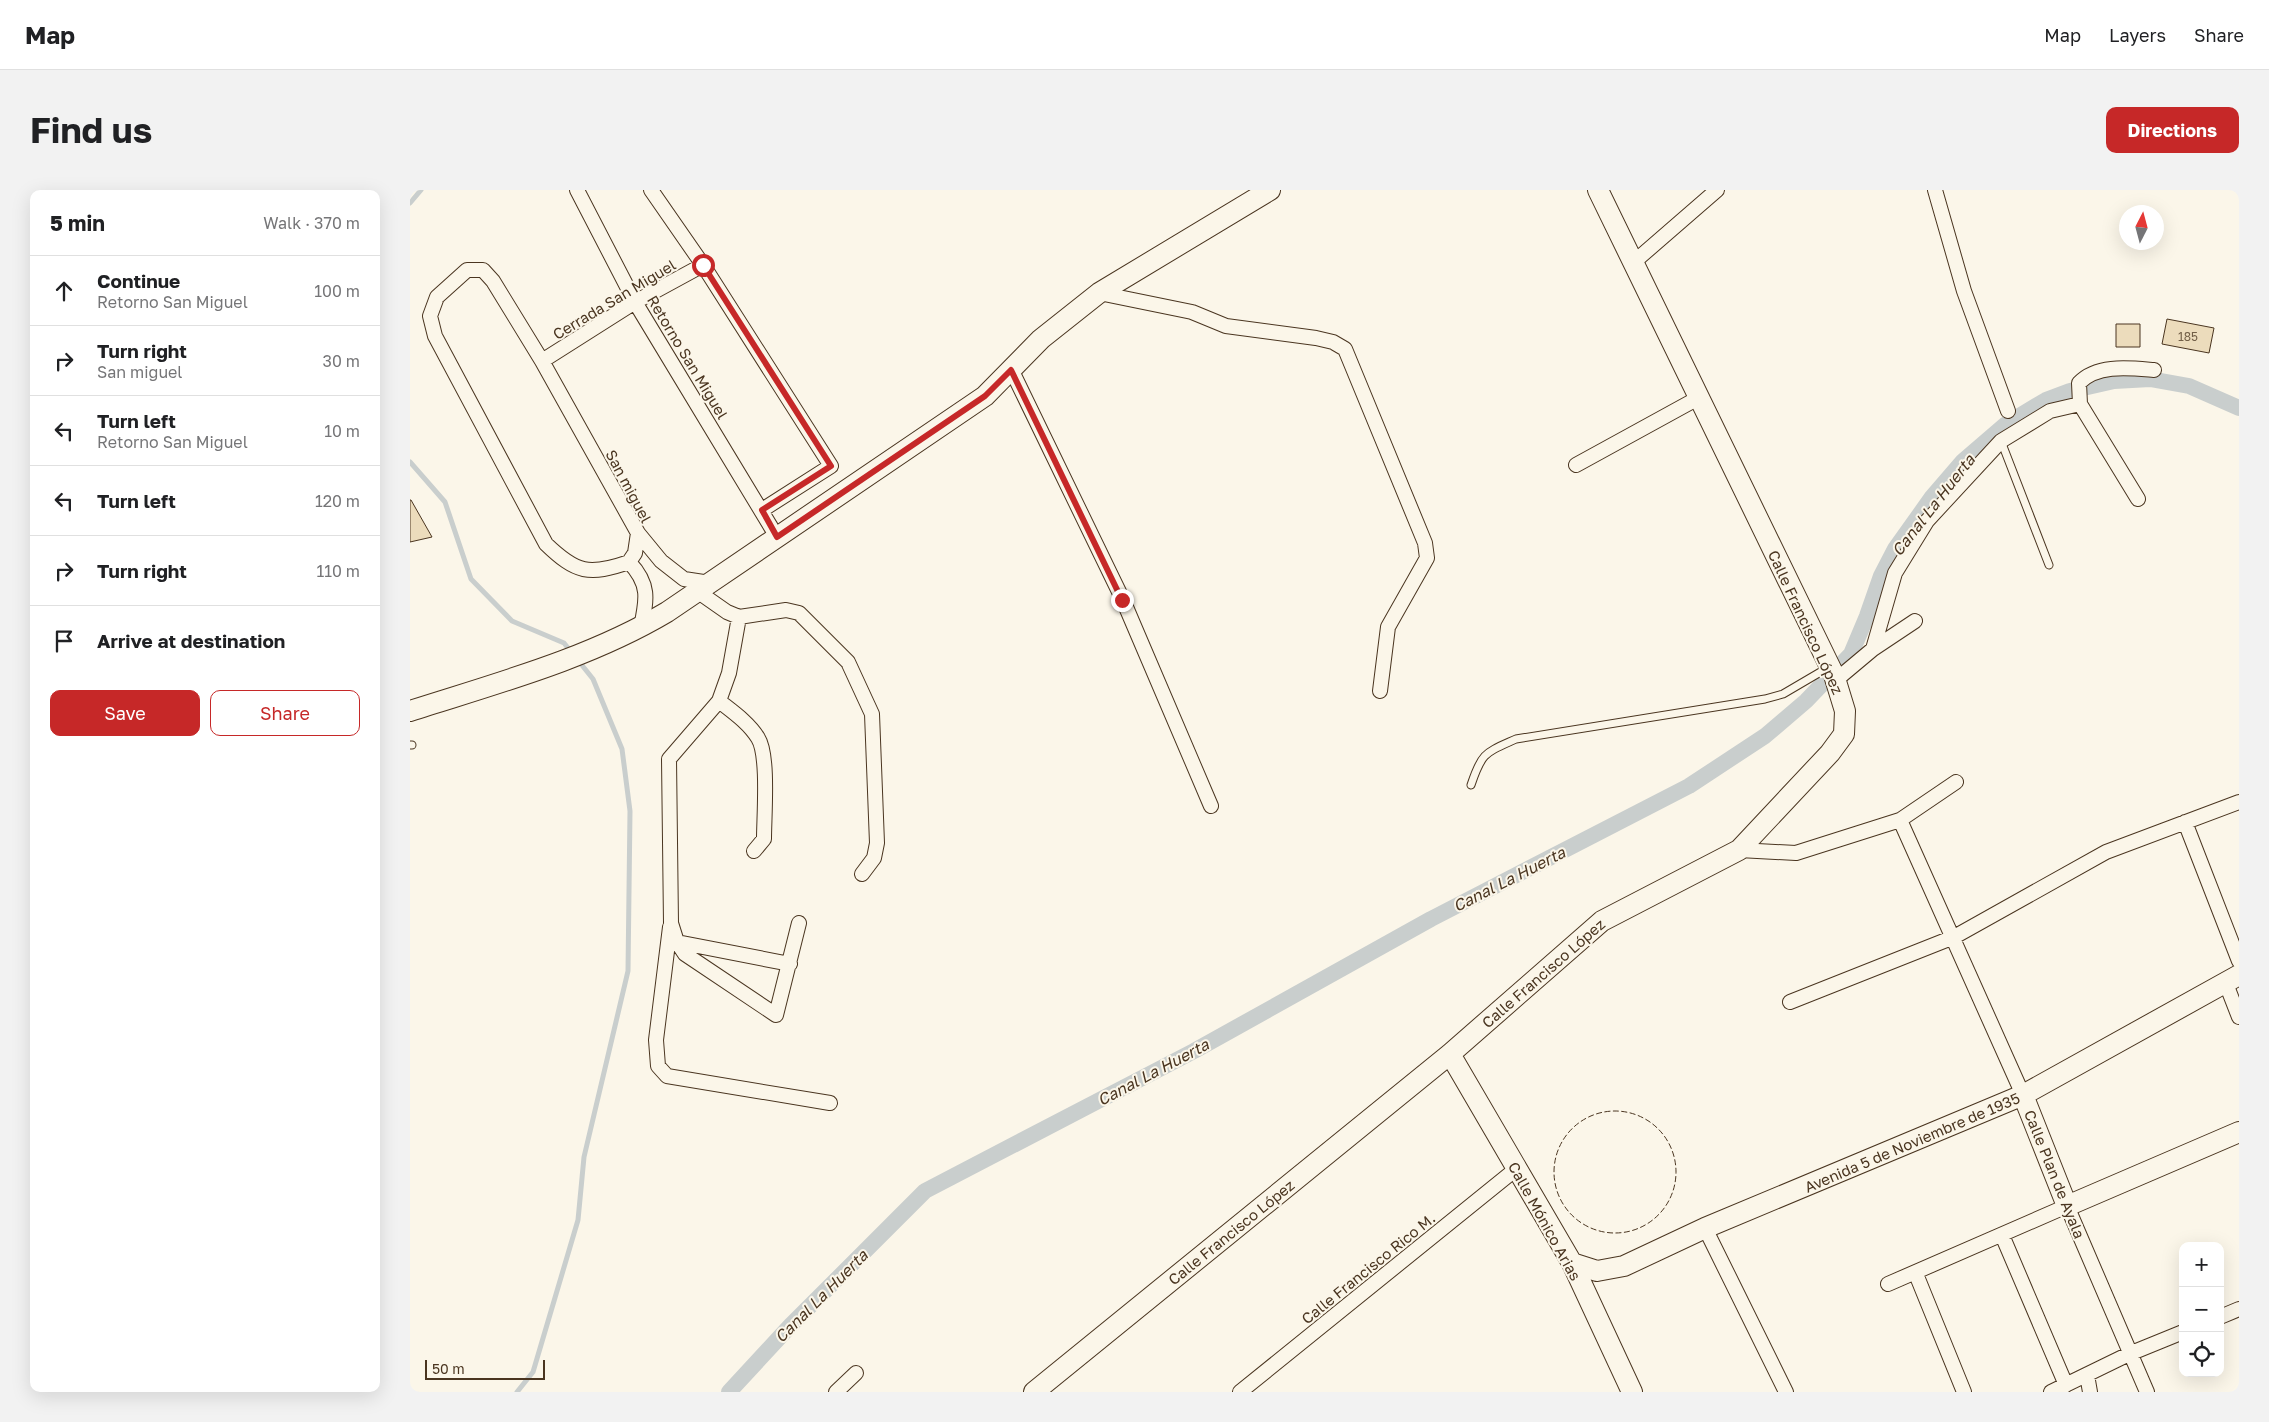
<!DOCTYPE html>
<meta charset="utf-8">
<style>
:root{--surface:#fff;--page:#f2f2f2;--text:#202124;--muted:#757577;--line:#e0e0e0;--accent:#c62828}
body{margin:0;font-family:"Golos Text",sans-serif;background:var(--page);color:var(--text)}
.controls{position:absolute;right:15px;bottom:15px;display:grid;overflow:hidden;border-radius:10px;box-shadow:0 5px 20px #0002}
.controls button{width:45px;height:45px;display:grid;place-items:center;padding:0;border:0;border-bottom:1px solid var(--line);background:var(--surface);color:var(--text);font:25px sans-serif}
.compass{position:absolute;left:1709px;top:15px;width:45px;height:45px;border-radius:50%;background:var(--surface);box-shadow:0 5px 20px #0002;rotate:6deg}
.scale{position:absolute;left:15px;bottom:12px;width:120px;box-sizing:border-box;padding-left:5px;border:2px solid #4a3520;border-top:0;font-size:14px;line-height:18px;white-space:nowrap;color:#4a3520;-webkit-text-stroke:4px #fbf6e9;paint-order:stroke}
.stop{position:absolute;width:15px;height:15px;margin:-11px;border:4px solid #c62828;border-radius:50%;background:#fff}
.stop.end{background:#c62828;border-color:#fff;box-shadow:0 1px 5px #0008}
.list{margin:0;padding:0;list-style:none}
h2{display:flex;justify-content:space-between;align-items:center;height:65px;margin:0;padding:0 20px;font-size:21px}
h2 small{font-size:16px;font-weight:400;color:var(--muted)}
.list li{display:grid;grid-template-columns:32px 1fr auto;gap:15px;align-items:center;box-sizing:border-box;height:70px;padding:0 20px;border-top:1px solid var(--line)}
.list b{display:block;font-size:19px;white-space:nowrap}
.list p{margin:0;font-size:16px;white-space:nowrap;color:var(--muted)}
.list em{font-size:16px;font-style:normal;color:var(--muted)}
.actions{display:flex;gap:10px;padding:15px 20px}
.actions a{flex:1;padding:11px 0;border:1px solid var(--accent);border-radius:10px;text-align:center;font-size:18px;color:var(--accent)}
.actions .main{background:var(--accent);color:#fff}
.icon{flex:none;width:28px;height:28px;fill:none;stroke:currentColor;stroke-width:2;stroke-linecap:round;stroke-linejoin:round}
.map{position:relative;flex:none;width:1829px;height:1202px;overflow:hidden;border-radius:10px}
header{display:flex;align-items:center;gap:30px;box-sizing:border-box;height:70px;padding:0 25px;background:var(--surface);border-bottom:1px solid var(--line)}
header strong{font-size:24px}
nav{display:flex;gap:28px;margin-inline-start:auto;font-size:18px}
.intro{display:flex;align-items:center;justify-content:space-between;box-sizing:border-box;height:120px;padding:0 30px}
h1{margin:0;font-size:35px}
.button{padding:12px 22px;border-radius:10px;background:var(--accent);color:#fff;font-size:18px;font-weight:700}
main{display:flex;gap:30px;padding:0 30px}
aside{flex:1;background:var(--surface);border-radius:10px;box-shadow:0 5px 20px #0002}
.map>svg:first-child{display:block}
.lines{fill:none;stroke-linecap:round;stroke-linejoin:round}
.stream{stroke:#c9cecd;stroke-width:5}
.canal{stroke:#c9cecd;stroke-width:16}
.building{fill:#ecdcbc;stroke:#4a3520}
.lane-casing{stroke:#4a3520;stroke-width:9}
.street-casing{stroke:#4a3520;stroke-width:16}
.secondary-casing{stroke:#4a3520;stroke-width:22}
.lane{stroke:#fbf6e9;stroke-width:7}
.street{stroke:#fbf6e9;stroke-width:14}
.secondary{stroke:#fbf6e9;stroke-width:20}
.fence{stroke:#4a3520;stroke-width:1;stroke-dasharray:6 2.5;stroke-linecap:butt}
.route{stroke:#c62828;stroke-width:6}
.labels{text-anchor:middle;dominant-baseline:central;stroke-width:4;stroke-linejoin:round;paint-order:stroke}
.number-label{font-size:12px;fill:#725f47}
.street-label{font-size:15px;fill:#4a3520;stroke:#fbf6e9}
.water-label{font-size:16px;font-style:italic;fill:#4a3520;stroke:#fbf6e9}
</style>
<header>
<strong>Map</strong>
<nav><a>Map</a><a>Layers</a><a>Share</a></nav>
</header>
<div class="intro"><h1>Find us</h1><a class="button">Directions</a></div>
<main>
<aside>
<h2>5 min<small>Walk · 370 m</small></h2>
<ul class="list">
<li><svg class="icon" aria-label="ahead" viewBox="0 0 24 24"><path d="M12 20V5M6 11l6-6 6 6"/></svg><div><b>Continue</b><p>Retorno San Miguel</p></div><em>100 m</em></li>
<li><svg class="icon" aria-label="right" viewBox="0 0 24 24"><path d="M7 20v-9h11M14 6l5 5-5 5"/></svg><div><b>Turn right</b><p>San miguel</p></div><em>30 m</em></li>
<li><svg class="icon" aria-label="left" viewBox="0 0 24 24"><path d="M17 20v-9H6M10 6l-5 5 5 5"/></svg><div><b>Turn left</b><p>Retorno San Miguel</p></div><em>10 m</em></li>
<li><svg class="icon" aria-label="left" viewBox="0 0 24 24"><path d="M17 20v-9H6M10 6l-5 5 5 5"/></svg><div><b>Turn left</b></div><em>120 m</em></li>
<li><svg class="icon" aria-label="right" viewBox="0 0 24 24"><path d="M7 20v-9h11M14 6l5 5-5 5"/></svg><div><b>Turn right</b></div><em>110 m</em></li>
<li><svg class="icon" aria-label="arrive" viewBox="0 0 24 24"><path d="M6 21V4h12l-3 4 3 4H6"/></svg><div><b>Arrive at destination</b></div></li>
</ul>
<div class="actions"><a class="main">Save</a><a>Share</a></div>
</aside>
<div class="map">
<svg width="1829" height="1202" viewBox="0 0 1829 1202">
<rect width="100%" height="100%" fill="#fbf6e9"/>
<g class="lines">
<path class="stream" d="M0,13L11,0
M0,272L35,312L61,389L102,431L154,453L162,463
M107,1202L123,1182L168,1030L174,967L218,781L220,621L212,559L183,489L167,469"/>
<path class="canal" d="M319,1202L380,1136L515,1001L784,861L1021,729L1279,596L1355,546L1396,511L1441,464L1457,426L1471,386L1485,359L1522,307L1553,271L1596,234L1636,210L1660,201L1704,191L1740,189L1779,196L1829,218"/>
</g>
<path class="building" d="M1757,129L1804,138L1799,163L1752,154Z
M1706,134H1730V157H1706Z
M0,310H1L22,347L0,352Z"/>
<g class="lines">
<defs>
<path id="lane" d="M1591,251L1639,375
M0,555H2
M1061,595C1072,562 1075,563 1106,549L1355,509L1373,504L1419,477"/>
<path id="street" d="M167,0L225,112L367,347
M241,0L293,75L421,276L352,320
M1525,0L1554,101L1598,221
M1224,72L1307,0
M689,103L782,122L816,136L906,148L923,152L935,159L1015,353L1017,368L978,437L970,501
M132,171L225,112L293,75
M601,179L713,410L801,616
M1166,275L1290,207
M1728,309L1670,214L1669,193C1687,174 1719,178 1744,180
M228,343L225,363L219,372C179,386 166,383 136,354L25,146L20,126L27,107L57,80H73L83,91L132,171L228,343L251,371L274,389L300,393
M219,372C240,394 237,409 231,437
M287,401L317,422L329,427L376,420L389,423L438,472L462,524L467,653L464,668L452,684
M329,427L319,483L309,511L259,569L261,733L267,752L275,764L366,825L389,733
M1463,459L1505,431
M1426,490L1463,459L1485,383L1517,331L1591,251L1640,221L1670,214
M309,511C323,522 339,533 348,548C359,565 354,626 354,649L344,661
M1490,630L1613,905
M1775,632L1829,771
M1329,660L1386,663L1490,630L1546,592
M260,737L246,850L248,876L257,886L420,913
M267,752L380,774
M1815,791L1829,827
M1380,812L1544,747L1696,662L1829,612
M1295,1038L1376,1202
M1592,1045L1656,1195
M1506,1084L1554,1202
M1478,1094L1657,1016L1737,1202
M1810,1127L1829,1119
M1677,1185L1680,1202
M426,1202L446,1183
M830,1202L1106,979
M1641,1202L1719,1164L1773,1142"/>
<path id="secondary" d="M0,521C87,493 178,469 257,422L575,206L631,149L689,103L860,0
M1040,864L1162,1073L1222,1202
M1613,905L1657,1016L1829,942
M1162,1073L1187,1081L1214,1076L1295,1038L1613,905L1829,785
M624,1202L1040,864L1192,731L1329,660L1420,563L1434,544L1435,521L1424,485L1188,0"/>
</defs>
<use href="#lane" class="lane-casing"/>
<use href="#street" class="street-casing"/>
<use href="#secondary" class="secondary-casing"/>
<use href="#lane" class="lane"/>
<use href="#street" class="street"/>
<use href="#secondary" class="secondary"/>
<path class="fence" d="M1144 982a61 61 0 1 1 122 0a61 61 0 1 1-122 0Z"/>
</g>
<g class="lines">
<path class="route" d="M293,75L421,276L352,320L367,347L575,206L601,180L712,410"/>
</g>
<g class="labels">
<g class="number-label">
<text x="1778" y="146">185</text>
</g>
<g class="street-label">
<text transform="translate(204 109) rotate(-31)">Cerrada San Miguel</text>
<text transform="translate(278 167) rotate(59)">Retorno San Miguel</text>
<text transform="translate(219 296) rotate(62)">San miguel</text>
<text transform="translate(1396 432) rotate(65)">Calle Francisco López</text>
<text transform="translate(1133 783) rotate(-41)">Calle Francisco López</text>
<text transform="translate(1502 952) rotate(-23)">Avenida 5 de Noviembre de 1935</text>
<text transform="translate(1645 984) rotate(68)">Calle Plan de Ayala</text>
<text transform="translate(1135 1031) rotate(61)">Calle Mónico Arias</text>
<text transform="translate(821 1042) rotate(-39)">Calle Francisco López</text>
<text transform="translate(958 1078) rotate(-39)">Calle Francisco Rico M.</text>
</g>
<g class="water-label">
<text transform="translate(1523 315) rotate(-52)">Canal La Huerta</text>
<text transform="translate(1099 689) rotate(-27)">Canal La Huerta</text>
<text transform="translate(743 882) rotate(-28)">Canal La Huerta</text>
<text transform="translate(411 1106) rotate(-45)">Canal La Huerta</text>
</g>
</g>
</svg>
<div class="controls">
<button>+</button>
<button>−</button>
<button><svg class="icon" aria-label="locate" viewBox="0 0 24 24"><circle cx="12" cy="12" r="6"/><path d="M12 2v4M12 18v4M2 12h4M18 12h4"/></svg></button>
</div>
<svg class="compass" viewBox="-18 -18 36 36"><path d="M0-13l5 13h-10z" fill="#e53935"/><path d="M0 13l5-13h-10z" fill="#757577"/></svg>
<div class="scale">50 m</div>
<div class="stop" style="left:293px;top:75px"></div>
<div class="stop end" style="left:712px;top:410px"></div>
</div>
</main>
